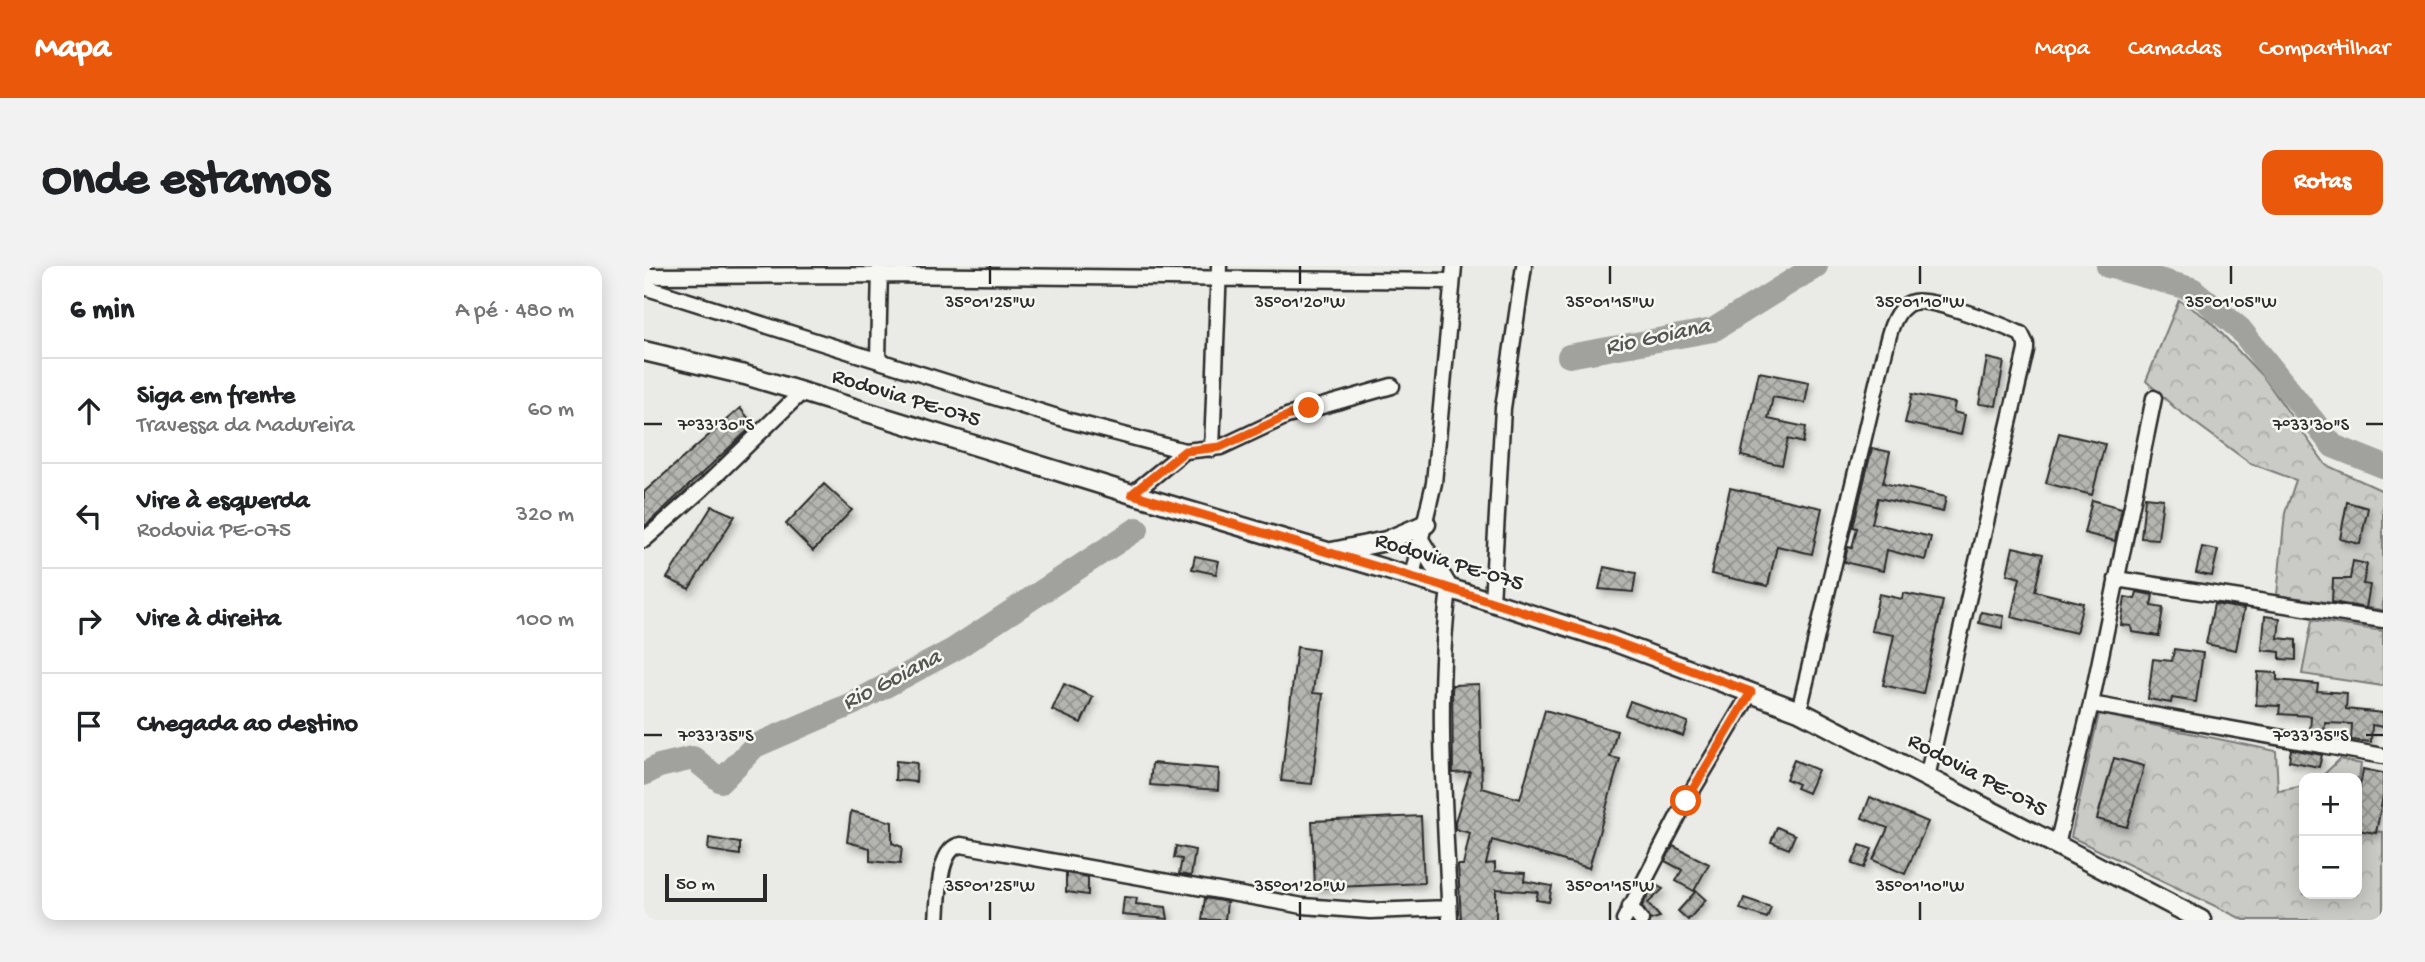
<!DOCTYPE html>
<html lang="pt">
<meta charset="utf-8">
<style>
:root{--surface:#fff;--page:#f2f2f2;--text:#202124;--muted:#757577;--line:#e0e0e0;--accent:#ea580c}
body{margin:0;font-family:"Gochi Hand",sans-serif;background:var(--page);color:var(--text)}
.controls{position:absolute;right:21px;bottom:21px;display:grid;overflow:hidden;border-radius:14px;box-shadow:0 4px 18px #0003}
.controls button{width:63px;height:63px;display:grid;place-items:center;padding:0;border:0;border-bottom:2px solid var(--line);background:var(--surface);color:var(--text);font:35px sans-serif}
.scale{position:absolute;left:21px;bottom:18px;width:102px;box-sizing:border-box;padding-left:7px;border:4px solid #2b2b2b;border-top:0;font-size:19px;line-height:24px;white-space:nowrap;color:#2b2b2b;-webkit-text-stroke:5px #f6f6f2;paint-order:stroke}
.stop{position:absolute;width:21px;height:21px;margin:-16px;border:5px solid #ea580c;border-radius:50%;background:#fff}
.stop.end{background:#ea580c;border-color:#fff;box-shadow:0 2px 7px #0008}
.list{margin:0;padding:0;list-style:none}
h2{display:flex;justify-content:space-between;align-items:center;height:91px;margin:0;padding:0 28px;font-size:30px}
h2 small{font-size:23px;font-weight:400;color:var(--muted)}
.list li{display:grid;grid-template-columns:46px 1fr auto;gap:21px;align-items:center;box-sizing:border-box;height:105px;padding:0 28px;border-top:2px solid var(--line)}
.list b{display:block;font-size:26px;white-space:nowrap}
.list p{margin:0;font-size:23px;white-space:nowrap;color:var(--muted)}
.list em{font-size:23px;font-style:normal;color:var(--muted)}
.icon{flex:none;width:38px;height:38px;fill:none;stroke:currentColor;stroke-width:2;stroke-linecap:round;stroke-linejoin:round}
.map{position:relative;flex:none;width:1739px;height:654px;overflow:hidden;border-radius:14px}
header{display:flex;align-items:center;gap:42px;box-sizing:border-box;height:98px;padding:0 35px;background:var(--accent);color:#fff}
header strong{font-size:33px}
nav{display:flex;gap:38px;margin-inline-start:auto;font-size:24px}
.intro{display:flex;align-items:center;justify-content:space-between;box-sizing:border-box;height:168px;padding:0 42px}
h1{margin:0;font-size:49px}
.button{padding:18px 32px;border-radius:14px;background:var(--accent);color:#fff;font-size:24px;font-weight:700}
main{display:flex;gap:42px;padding:0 42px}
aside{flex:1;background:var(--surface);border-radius:14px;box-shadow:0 4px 18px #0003}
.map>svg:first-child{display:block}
.forest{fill:url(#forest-crowns);stroke:#7a7a79;stroke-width:2}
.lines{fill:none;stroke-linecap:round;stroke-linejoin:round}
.river{stroke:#a1a19e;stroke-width:24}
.building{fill:url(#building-cross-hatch);stroke:#2b2b2b;stroke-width:2;filter:url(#shadow)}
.minor-casing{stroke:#2b2b2b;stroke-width:19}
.major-casing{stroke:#2b2b2b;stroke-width:23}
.minor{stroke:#f6f6f2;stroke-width:14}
.major{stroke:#f6f6f2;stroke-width:18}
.route{stroke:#ea580c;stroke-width:9}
.ticks{fill:none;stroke:#2b2b2b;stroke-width:2.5}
.labels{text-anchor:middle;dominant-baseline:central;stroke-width:5;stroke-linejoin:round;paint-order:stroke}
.street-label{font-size:23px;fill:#2b2b2b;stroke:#f6f6f2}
.water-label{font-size:24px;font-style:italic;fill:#545453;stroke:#f6f6f2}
.ticks-label{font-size:18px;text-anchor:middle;fill:#2b2b2b;stroke:#f6f6f2;stroke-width:5;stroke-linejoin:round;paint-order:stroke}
</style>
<header>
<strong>Mapa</strong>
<nav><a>Mapa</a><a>Camadas</a><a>Compartilhar</a></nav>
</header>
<div class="intro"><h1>Onde estamos</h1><a class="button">Rotas</a></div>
<main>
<aside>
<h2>6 min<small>A pé · 480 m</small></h2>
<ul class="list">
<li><svg class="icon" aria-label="ahead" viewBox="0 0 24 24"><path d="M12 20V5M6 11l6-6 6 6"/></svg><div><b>Siga em frente</b><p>Travessa da Madureira</p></div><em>60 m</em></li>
<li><svg class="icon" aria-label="left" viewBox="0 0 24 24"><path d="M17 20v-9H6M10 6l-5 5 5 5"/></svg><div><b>Vire à esquerda</b><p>Rodovia PE-075</p></div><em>320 m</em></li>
<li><svg class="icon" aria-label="right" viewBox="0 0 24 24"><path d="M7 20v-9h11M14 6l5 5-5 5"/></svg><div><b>Vire à direita</b></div><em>100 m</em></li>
<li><svg class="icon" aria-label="arrive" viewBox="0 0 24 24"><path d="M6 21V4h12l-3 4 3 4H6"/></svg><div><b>Chegada ao destino</b></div></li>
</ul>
</aside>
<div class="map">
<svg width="1739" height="654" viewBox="0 0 1739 654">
<defs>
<pattern id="forest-crowns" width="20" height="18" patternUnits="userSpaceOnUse" patternTransform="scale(1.75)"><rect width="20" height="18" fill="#cacac7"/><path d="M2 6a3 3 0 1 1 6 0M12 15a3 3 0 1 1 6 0" fill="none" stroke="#aeaeab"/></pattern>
<pattern id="building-cross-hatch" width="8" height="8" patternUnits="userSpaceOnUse" patternTransform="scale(1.75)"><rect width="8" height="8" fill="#b4b4b1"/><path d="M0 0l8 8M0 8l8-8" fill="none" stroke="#939390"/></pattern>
<filter id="shadow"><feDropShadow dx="2.5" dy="4.5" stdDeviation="3.5" flood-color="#0004"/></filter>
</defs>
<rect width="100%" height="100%" fill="#eaeae6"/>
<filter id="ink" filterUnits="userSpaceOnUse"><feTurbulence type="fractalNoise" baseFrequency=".0143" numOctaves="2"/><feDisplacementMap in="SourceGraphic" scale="14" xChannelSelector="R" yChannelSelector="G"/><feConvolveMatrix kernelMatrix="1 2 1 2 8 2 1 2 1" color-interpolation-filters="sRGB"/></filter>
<g filter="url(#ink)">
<path class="forest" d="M1535,34L1564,53L1620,112L1682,199L1739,225V344L1633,329L1641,247L1652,214L1606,197L1531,142L1502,115Z
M1668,354L1739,365V420L1658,408Z
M1455,448L1632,485L1634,525L1660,520V628H1713V564L1739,566V654H1600L1427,571Z
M1696,493L1717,498L1713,528V512H1676Z"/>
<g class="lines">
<path class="river" d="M1464,0L1548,23L1596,63L1689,180L1739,200
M925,90L1069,64L1172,0
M0,508L15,500L49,492L77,515L111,480L210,437L309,384L493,263"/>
</g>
<path class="building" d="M1343,92L1360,96L1352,140L1335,138Z
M1115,106L1165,116L1161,137L1129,131L1124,153L1162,161L1159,177L1144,173L1138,199L1097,190Z
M1268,128L1311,137L1309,146L1321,149L1317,169L1261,157Z
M96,142L110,159L0,261V226Z
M1415,167L1461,178L1448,229L1402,217Z
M1228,182L1246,186L1239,217L1302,231L1299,246L1234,232L1228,257L1287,271L1281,294L1243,284L1239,305L1200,296L1204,281L1208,282L1213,262L1209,261Z
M180,218L208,244L169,285L142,258Z
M1086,222L1178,242L1168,288L1133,280L1124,320L1067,308Z
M1501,231L1519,233L1514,273L1497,272Z
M1448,234L1478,242L1471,275L1440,267Z
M1703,236L1724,242L1716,278L1696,273Z
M68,240L91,250L45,323L23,312Z
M1369,281L1399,288L1391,325L1439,337L1432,367L1367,351L1376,312L1363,308Z
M1558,281L1574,284L1568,310L1552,307Z
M551,290L575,295L572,308L548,303Z
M1709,295L1723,298L1719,318L1726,319L1722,342L1688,336L1689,313H1706Z
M960,301L992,307L989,326L955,323Z
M1493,326L1509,329L1507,340L1519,342L1515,370L1488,366L1487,360L1477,359L1481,331L1491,333Z
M1259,327L1299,335L1279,428L1239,419L1250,369L1227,365L1235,328L1258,333Z
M1570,338L1600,343L1592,384L1562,378Z
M1337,346L1360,350L1358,362L1335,357Z
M1621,350L1636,352L1634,372L1652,374V394L1636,393V386L1618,384Z
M653,381L674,384L669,427L679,428L668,518L637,515Z
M1530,383L1559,387L1552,436L1528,432L1527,437L1504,433L1509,393L1528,395Z
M1614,406L1633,407V414L1674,418L1673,425L1703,427L1702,443L1739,447V461L1728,459L1727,476L1707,474L1708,458L1681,457L1680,469L1666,467L1667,450L1635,448L1636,440L1612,439Z
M420,418L449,431L437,457L408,444Z
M835,418L838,522L876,533L901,444L973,465L966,491L976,493L945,602L848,574L842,598L851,597V605L881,607L880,615L908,620L905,636L892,634L894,626L852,623V654H817L814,599H819L826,567L811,563V556L826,506L809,507L808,419Z
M986,435L1044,456L1039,470L981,449Z
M1647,483L1678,489L1675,501L1645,495Z
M1470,492L1500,500L1483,561L1453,553Z
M1150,494L1174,504L1164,527L1152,522L1154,518L1142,513Z
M252,495L273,497L272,516L251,514Z
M508,497L575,503L574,524L506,519Z
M1719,503L1739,507V530L1732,567L1713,564V538Z
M1226,531L1284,556L1261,608L1229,594L1244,562L1218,552Z
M207,545L248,556V577L258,581L256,598L226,595V582L203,576Z
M777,550L780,617L671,622L668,555Z
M1133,561L1151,569L1145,583L1127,576Z
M65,572L96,577V589L64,584Z
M1216,579L1228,583L1220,602L1208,598Z
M532,580L551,584L547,610L535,608L538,593L530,592Z
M1029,580L1065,598L1050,625L1032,615L1038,604L1021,595Z
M422,607L444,611V629L422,626Z
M1010,618L1019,623L1004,637L1016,651L1006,654L998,640Z
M1052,625L1062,634L1044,654L1034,645Z
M480,631L493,632L492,638L522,641L524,653L478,649Z
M561,632L583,636L581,654H558Z
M1100,632L1127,641L1123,652L1096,643Z"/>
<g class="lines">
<defs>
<path id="minor" d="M0,10L236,9L808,15
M0,21L426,155L541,185L577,181L643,150L748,120
M234,94L236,1
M568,183L575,0
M488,228L541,185
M0,274L59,222L158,126
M768,310L790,217L810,0
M1472,313L1739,354
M805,323C791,433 801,544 806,654
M848,336L859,142L880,0
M1447,438L1739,490
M1155,445L1238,96C1243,80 1246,52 1260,41C1262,39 1265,37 1269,36C1287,31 1358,59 1377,68L1382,78V84L1283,511
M1413,579L1447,438L1510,132
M986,640L997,654
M293,654C295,635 293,582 317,579L659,640L726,645L805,642
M980,654L1042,535L1107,426"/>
<path id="major" d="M0,85L101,109L158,126L488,228L798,320L966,374L1155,445L1557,654
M777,277L805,323
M688,286L742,275L782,258"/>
</defs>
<use href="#minor" class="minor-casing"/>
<use href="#major" class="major-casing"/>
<use href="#minor" class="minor"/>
<use href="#major" class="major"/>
</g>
</g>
<g class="lines" filter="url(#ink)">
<path class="route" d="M665,142L643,150L576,181L541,185L488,228L798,320L966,374L1107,426L1042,535"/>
</g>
<path class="ticks" d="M346,0V18M656,0V18M966,0V18M1276,0V18M1587,0V18M0,158H18M1722,158H1739M0,469H18M1722,469H1739M346,636V654M656,636V654M966,636V654M1276,636V654"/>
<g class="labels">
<g class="street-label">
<text transform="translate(262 133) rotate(17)">Rodovia PE-075</text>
<text transform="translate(805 297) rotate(17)">Rodovia PE-075</text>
<text transform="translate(1333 510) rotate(28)">Rodovia PE-075</text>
</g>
<g class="water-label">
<text transform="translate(1014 72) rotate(-12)">Rio Goiana</text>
<text transform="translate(248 415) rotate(-27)">Rio Goiana</text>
</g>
</g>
<g class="ticks-label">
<text x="346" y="41">35°01'25"W</text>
<text x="656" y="41">35°01'20"W</text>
<text x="966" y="41">35°01'15"W</text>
<text x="1276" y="41">35°01'10"W</text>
<text x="1587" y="41">35°01'05"W</text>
<text x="72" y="164">7°33'30"S</text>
<text x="1667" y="164">7°33'30"S</text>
<text x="72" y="475">7°33'35"S</text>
<text x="1667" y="475">7°33'35"S</text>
<text x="346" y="625">35°01'25"W</text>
<text x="656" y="625">35°01'20"W</text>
<text x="966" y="625">35°01'15"W</text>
<text x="1276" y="625">35°01'10"W</text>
</g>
</svg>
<div class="controls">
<button>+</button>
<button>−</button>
</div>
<div class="scale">50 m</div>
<div class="stop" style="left:1042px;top:535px"></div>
<div class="stop end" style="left:665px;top:142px"></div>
</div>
</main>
